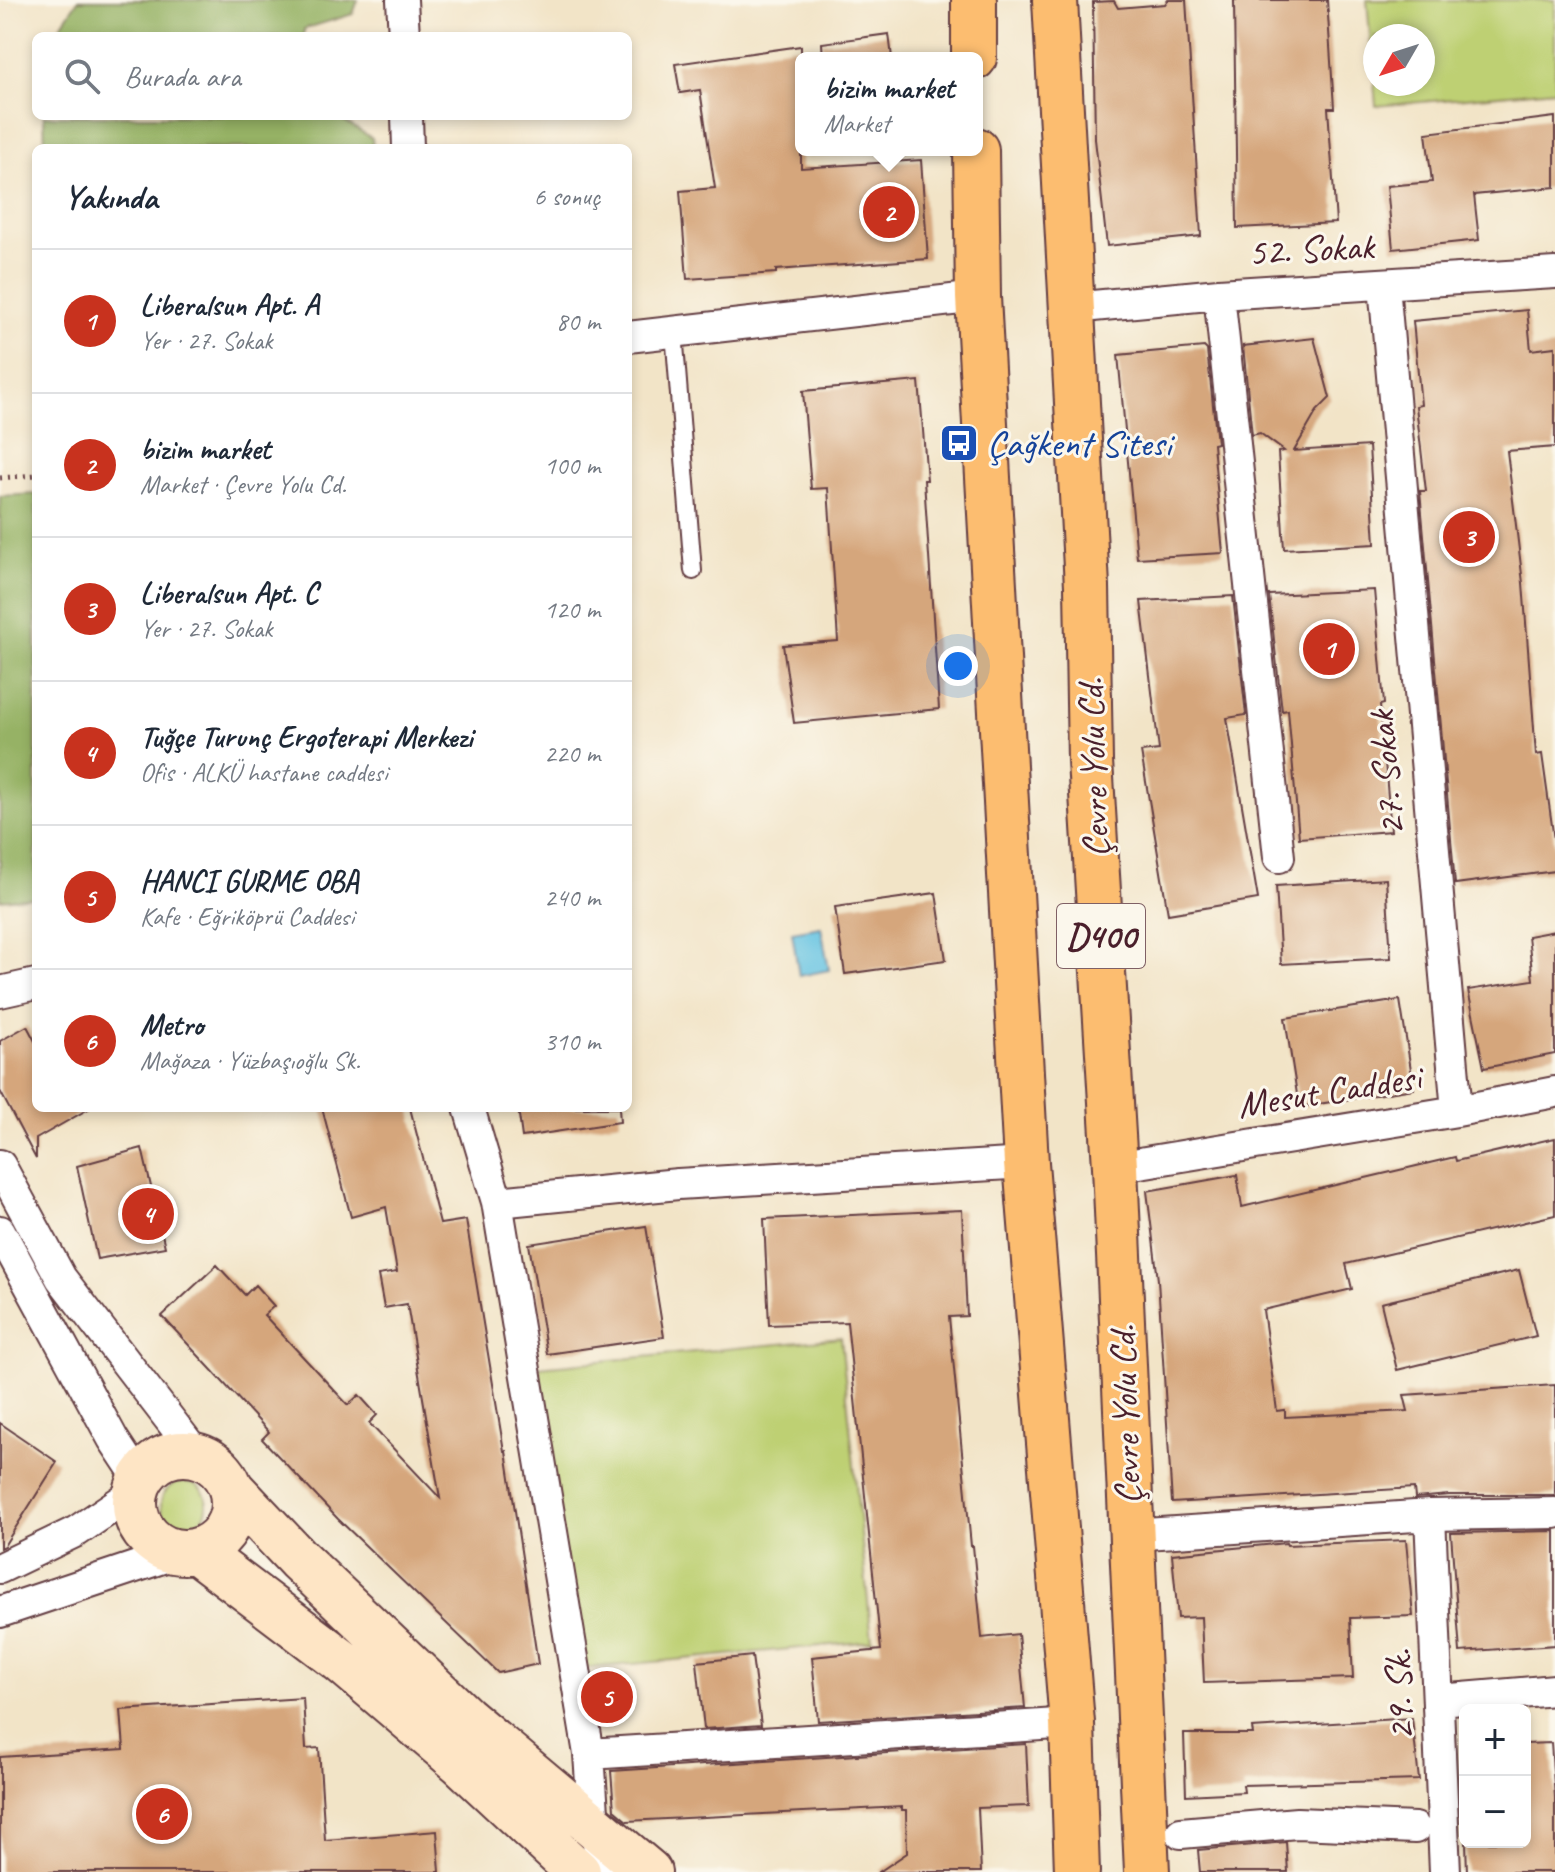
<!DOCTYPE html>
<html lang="tr">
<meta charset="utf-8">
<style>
:root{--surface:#fff;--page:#f2f2f3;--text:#1f2937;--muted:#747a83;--line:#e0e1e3;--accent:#c8321e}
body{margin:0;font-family:Caveat,sans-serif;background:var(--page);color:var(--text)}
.controls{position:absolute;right:24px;bottom:24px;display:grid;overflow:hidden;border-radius:12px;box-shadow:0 4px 12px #0003}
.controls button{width:72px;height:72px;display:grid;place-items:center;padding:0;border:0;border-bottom:2px solid var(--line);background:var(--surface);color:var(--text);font:40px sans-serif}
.compass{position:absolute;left:1363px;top:24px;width:72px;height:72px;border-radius:50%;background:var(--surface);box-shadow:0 4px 12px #0003;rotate:231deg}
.you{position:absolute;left:958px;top:666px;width:28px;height:28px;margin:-20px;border:6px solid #fff;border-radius:50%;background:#1a73e8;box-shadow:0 0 0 12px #1a73e833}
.badge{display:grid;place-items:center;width:52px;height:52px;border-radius:50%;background:var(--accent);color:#fff;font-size:26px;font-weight:700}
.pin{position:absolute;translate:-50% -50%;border:4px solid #fff;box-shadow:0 2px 8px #0006}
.popup{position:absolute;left:795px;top:52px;width:188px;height:104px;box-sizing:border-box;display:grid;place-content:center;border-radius:12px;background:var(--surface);filter:drop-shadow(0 2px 6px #0005);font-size:26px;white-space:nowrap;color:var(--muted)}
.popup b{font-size:30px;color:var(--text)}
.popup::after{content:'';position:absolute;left:50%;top:100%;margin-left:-16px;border:16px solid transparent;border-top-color:var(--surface)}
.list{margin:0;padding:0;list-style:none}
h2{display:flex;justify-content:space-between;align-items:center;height:104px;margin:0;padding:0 32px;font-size:34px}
h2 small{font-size:26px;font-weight:400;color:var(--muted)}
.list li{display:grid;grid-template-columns:52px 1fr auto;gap:24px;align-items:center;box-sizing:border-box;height:144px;padding:0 32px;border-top:2px solid var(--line)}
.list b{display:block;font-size:30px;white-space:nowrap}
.list p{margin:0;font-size:26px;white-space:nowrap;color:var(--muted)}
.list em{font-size:26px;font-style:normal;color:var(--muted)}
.icon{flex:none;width:44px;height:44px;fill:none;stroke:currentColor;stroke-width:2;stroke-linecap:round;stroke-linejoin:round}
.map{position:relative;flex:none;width:1555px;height:1872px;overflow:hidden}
.search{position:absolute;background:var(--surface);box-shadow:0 4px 12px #0003;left:32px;top:32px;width:600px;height:88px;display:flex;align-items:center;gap:20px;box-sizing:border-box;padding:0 28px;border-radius:12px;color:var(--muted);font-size:30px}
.panel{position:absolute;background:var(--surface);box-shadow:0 4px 12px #0003;left:32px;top:144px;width:600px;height:968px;border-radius:12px}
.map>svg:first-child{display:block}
.green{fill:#bed073;stroke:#84784f;stroke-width:2;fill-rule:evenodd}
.forest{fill:#96b265;stroke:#706848;stroke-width:2}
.water{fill:#63c3e2;stroke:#567186;stroke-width:2}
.building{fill:#d5a67c}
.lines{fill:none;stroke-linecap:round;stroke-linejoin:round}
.lane-casing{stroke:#633d42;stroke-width:20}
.street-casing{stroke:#633d42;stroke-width:34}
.secondary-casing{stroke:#633d42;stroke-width:48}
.highway-casing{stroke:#633d42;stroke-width:48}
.path{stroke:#633d42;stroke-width:5;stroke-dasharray:2 6;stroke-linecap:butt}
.lane{stroke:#fff;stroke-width:16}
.street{stroke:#fff;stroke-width:30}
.secondary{stroke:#fee5c5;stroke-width:44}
.highway{stroke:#fcbd6f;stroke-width:44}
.labels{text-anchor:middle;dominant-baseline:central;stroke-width:6;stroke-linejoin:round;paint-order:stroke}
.shield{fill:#fbf7ec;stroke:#7f6065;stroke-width:2}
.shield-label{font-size:36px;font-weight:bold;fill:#4a1f2b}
.street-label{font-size:38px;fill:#4a1f2b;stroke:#fbf7ec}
.transit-label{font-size:38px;fill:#164399;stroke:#fbf7ec;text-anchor:start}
</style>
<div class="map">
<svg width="1555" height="1872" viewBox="0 0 1555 1872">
<rect width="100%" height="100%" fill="#fbf7ec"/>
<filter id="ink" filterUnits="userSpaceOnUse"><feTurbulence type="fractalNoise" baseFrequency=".0125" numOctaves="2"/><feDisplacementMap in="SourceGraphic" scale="16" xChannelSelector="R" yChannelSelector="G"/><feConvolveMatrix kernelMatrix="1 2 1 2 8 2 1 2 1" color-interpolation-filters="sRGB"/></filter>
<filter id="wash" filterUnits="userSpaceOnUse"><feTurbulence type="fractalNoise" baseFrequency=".006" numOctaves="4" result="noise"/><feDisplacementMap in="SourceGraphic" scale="32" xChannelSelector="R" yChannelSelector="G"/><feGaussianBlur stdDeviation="1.8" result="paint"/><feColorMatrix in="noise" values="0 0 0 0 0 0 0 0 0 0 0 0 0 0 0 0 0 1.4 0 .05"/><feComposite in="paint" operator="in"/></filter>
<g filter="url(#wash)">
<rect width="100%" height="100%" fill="#f2e4c7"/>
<path class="green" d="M1367,0H1555V90L1376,106ZM1375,36H1423V84H1375Z
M841,1338L872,1641L570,1670L539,1367Z
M161 1505a23 23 0 1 1 46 0a23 23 0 1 1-46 0Z"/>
<path class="forest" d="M78,0H358L353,14L304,29V36H54Z
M44,116H336L372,138L373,148H45Z
M36,494V897L0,900V496Z"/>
<path class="water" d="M821,927L829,970L799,976L792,932Z"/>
<g id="blocks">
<path class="building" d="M1168,0H1186L1201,236L1107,246L1095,139L1093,2L1114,1L1118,8L1165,4Z
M1234,0H1327L1334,108H1328L1336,223L1237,228Z
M889,34L892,58H823L822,43Z
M801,46V168L921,160L928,259L776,270V273L687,279L680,191L715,188L700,90L680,93L675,64Z
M1555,117V187L1474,195L1479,240L1393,249L1387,186L1432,182L1426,133Z
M1527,310L1531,350L1555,347V447L1507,451L1523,583L1536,755L1542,754L1555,847V871L1455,884L1420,491H1426L1416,406L1421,405L1413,321Z
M1314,338L1330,398L1317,411L1294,451L1369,446L1375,544L1284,549L1278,452L1284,451L1260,433L1252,435L1243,346Z
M1204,347L1207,350L1217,443L1213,444L1223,553L1137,558L1118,355Z
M919,381L927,480H924L939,709L794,723L783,645L838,641L828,488L811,489L803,391Z
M1374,590L1384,704L1380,705L1391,831L1299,838L1288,710L1282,711L1269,595Z
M1233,596L1246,715L1227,718L1258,899L1168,914L1141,752L1159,750L1141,601Z
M1386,879L1391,958L1281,964L1276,886Z
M936,893L946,960L845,974L835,907Z
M1555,931V1054L1484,1068L1468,990L1533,980L1528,936Z
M1400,1000L1414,1089L1299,1107L1285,1018Z
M27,1026L36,1043V1108H90L36,1139V1159L0,1091V1041Z
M322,1108H410L440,1224L466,1220L504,1451H506L538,1664L498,1673L338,1519L262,1439L269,1432L162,1316L217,1265L245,1295L255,1285L274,1306L264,1315L348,1405L359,1395L377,1415L369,1423L440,1498L407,1304L384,1308L378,1275L397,1272L386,1207L351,1217Z
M518,1108H619L620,1122L522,1137Z
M1555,1138V1215L1346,1264L1352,1289L1263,1310L1277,1411L1285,1410V1417L1408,1411L1404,1395L1555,1385V1495H1449L1415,1498L1414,1488L1172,1503L1158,1280L1147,1191L1237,1175L1242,1207L1455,1157L1456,1161Z
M142,1148L165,1247L97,1259L77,1166Z
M962,1210L967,1316L949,1317L971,1546H973L982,1638L1018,1634L1025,1708L818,1721L812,1657L881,1650L847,1322L769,1325L764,1219Z
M646,1226L664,1337L547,1354L529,1244Z
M1519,1270L1536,1336L1397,1370L1381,1303Z
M0,1423L57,1462L4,1546L0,1548Z
M1555,1531V1645L1460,1652L1451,1533Z
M1406,1540L1413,1616L1350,1618L1353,1678L1204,1683L1201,1617L1178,1618L1172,1554L1286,1543L1287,1545Z
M752,1656L761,1725L704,1729L697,1662Z
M303,1698L306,1749L319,1748L325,1840L437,1831L440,1872H0V1757L124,1749L121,1710Z
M1412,1718L1419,1780L1243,1785L1244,1792L1186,1795L1184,1734H1253L1252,1728Z
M1551,1743L1555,1798V1872H1467L1466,1842H1525V1744Z
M1026,1744L1029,1806L978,1808L981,1872H879L907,1853L906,1810H902V1807L627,1821L614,1810L611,1771Z
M1286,1842L1288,1872H1200L1198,1850Z"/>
</g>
</g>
<g filter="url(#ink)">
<use href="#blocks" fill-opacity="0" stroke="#633d42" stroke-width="2"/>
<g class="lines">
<defs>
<path id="lane" d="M674,332L693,571"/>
<path id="street" d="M402,0L404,36
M407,116L408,148
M1384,285L1457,1111
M1219,294L1279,857
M1072,308L1219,294L1555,273
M628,337L978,297
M0,992L36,984
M469,1108L497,1202L589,1754L594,1827L605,1872
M0,1165L61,1278L197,1455
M1115,1167L1457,1111L1555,1092
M497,1202L678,1184L1026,1163
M0,1231L113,1439L140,1480
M1430,1515L1445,1872
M1130,1535L1430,1515L1555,1513
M0,1568L77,1531L136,1491
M0,1612L180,1552
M1439,1700L1555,1690
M589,1754L1072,1723
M1181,1833L1297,1823L1415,1828"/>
<path id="secondary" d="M135 1503a49 49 0 1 1 98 0a49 49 0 1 1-98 0Z
M231,1488L298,1559L464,1717L649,1872
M196,1551L340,1660L460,1762L578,1872"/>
<path id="highway" d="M974,0V58
M1055,0L1087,586L1090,761L1115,1167L1147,1872
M976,150L978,297L1026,1163L1072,1723L1077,1872"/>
</defs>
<use href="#lane" class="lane-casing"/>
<use href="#street" class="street-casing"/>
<use href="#secondary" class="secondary-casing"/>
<use href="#highway" class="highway-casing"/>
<path class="path" d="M0,478L36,475"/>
<use href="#lane" class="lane"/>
<use href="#street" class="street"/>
<use href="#secondary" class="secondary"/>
<use href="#highway" class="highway"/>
</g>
</g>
<defs>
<symbol id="bus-square" viewBox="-11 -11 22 22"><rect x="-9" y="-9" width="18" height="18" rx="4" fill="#1a4fb4" stroke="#fbf7ec"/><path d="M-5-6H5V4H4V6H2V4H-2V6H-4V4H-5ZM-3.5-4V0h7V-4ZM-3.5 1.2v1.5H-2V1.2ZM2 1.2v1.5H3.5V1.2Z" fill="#fff"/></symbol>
</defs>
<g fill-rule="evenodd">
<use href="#bus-square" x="937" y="421" width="44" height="44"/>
</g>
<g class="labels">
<rect class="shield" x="1057" y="904" width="88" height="64" rx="6"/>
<g class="shield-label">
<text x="1101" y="936">D400</text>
</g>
<g class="street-label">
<text transform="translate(1311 249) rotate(-3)">52. Sokak</text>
<text transform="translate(1093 768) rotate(-92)">Çevre Yolu Cd.</text>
<text transform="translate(1386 773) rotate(-95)">27. Sokak</text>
<text transform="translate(1329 1091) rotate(-9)">Mesut Caddesi</text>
<text transform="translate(1125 1415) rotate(-92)">Çevre Yolu Cd.</text>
<text transform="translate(1399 1695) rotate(-92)">29. Sk.</text>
</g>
<g class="transit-label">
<text x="987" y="443">Çağkent Sitesi</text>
</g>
</g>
</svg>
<div class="controls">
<button>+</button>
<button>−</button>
</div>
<svg class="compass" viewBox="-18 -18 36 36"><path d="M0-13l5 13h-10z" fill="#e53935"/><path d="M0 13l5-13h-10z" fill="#747a83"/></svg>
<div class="you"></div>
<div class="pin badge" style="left:1329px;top:649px">1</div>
<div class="pin badge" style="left:889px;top:212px">2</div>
<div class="popup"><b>bizim market</b>Market</div>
<div class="pin badge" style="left:1469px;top:537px">3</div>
<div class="pin badge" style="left:148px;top:1214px">4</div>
<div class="pin badge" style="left:607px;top:1697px">5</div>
<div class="pin badge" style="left:162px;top:1814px">6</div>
<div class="search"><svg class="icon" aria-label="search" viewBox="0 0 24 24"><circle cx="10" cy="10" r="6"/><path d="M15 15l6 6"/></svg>Burada ara</div>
<section class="panel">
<h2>Yakında<small>6 sonuç</small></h2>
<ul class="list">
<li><span class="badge">1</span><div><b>Liberalsun Apt. A</b><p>Yer · 27. Sokak</p></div><em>80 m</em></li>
<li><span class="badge">2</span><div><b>bizim market</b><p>Market · Çevre Yolu Cd.</p></div><em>100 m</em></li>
<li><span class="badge">3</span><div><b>Liberalsun Apt. C</b><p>Yer · 27. Sokak</p></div><em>120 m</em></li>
<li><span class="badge">4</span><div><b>Tuğçe Turunç Ergoterapi Merkezi</b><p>Ofis · ALKÜ hastane caddesi</p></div><em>220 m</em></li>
<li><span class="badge">5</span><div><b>HANCI GURME OBA</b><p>Kafe · Eğriköprü Caddesi</p></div><em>240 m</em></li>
<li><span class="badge">6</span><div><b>Metro</b><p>Mağaza · Yüzbaşıoğlu Sk.</p></div><em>310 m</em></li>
</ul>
</section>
</div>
